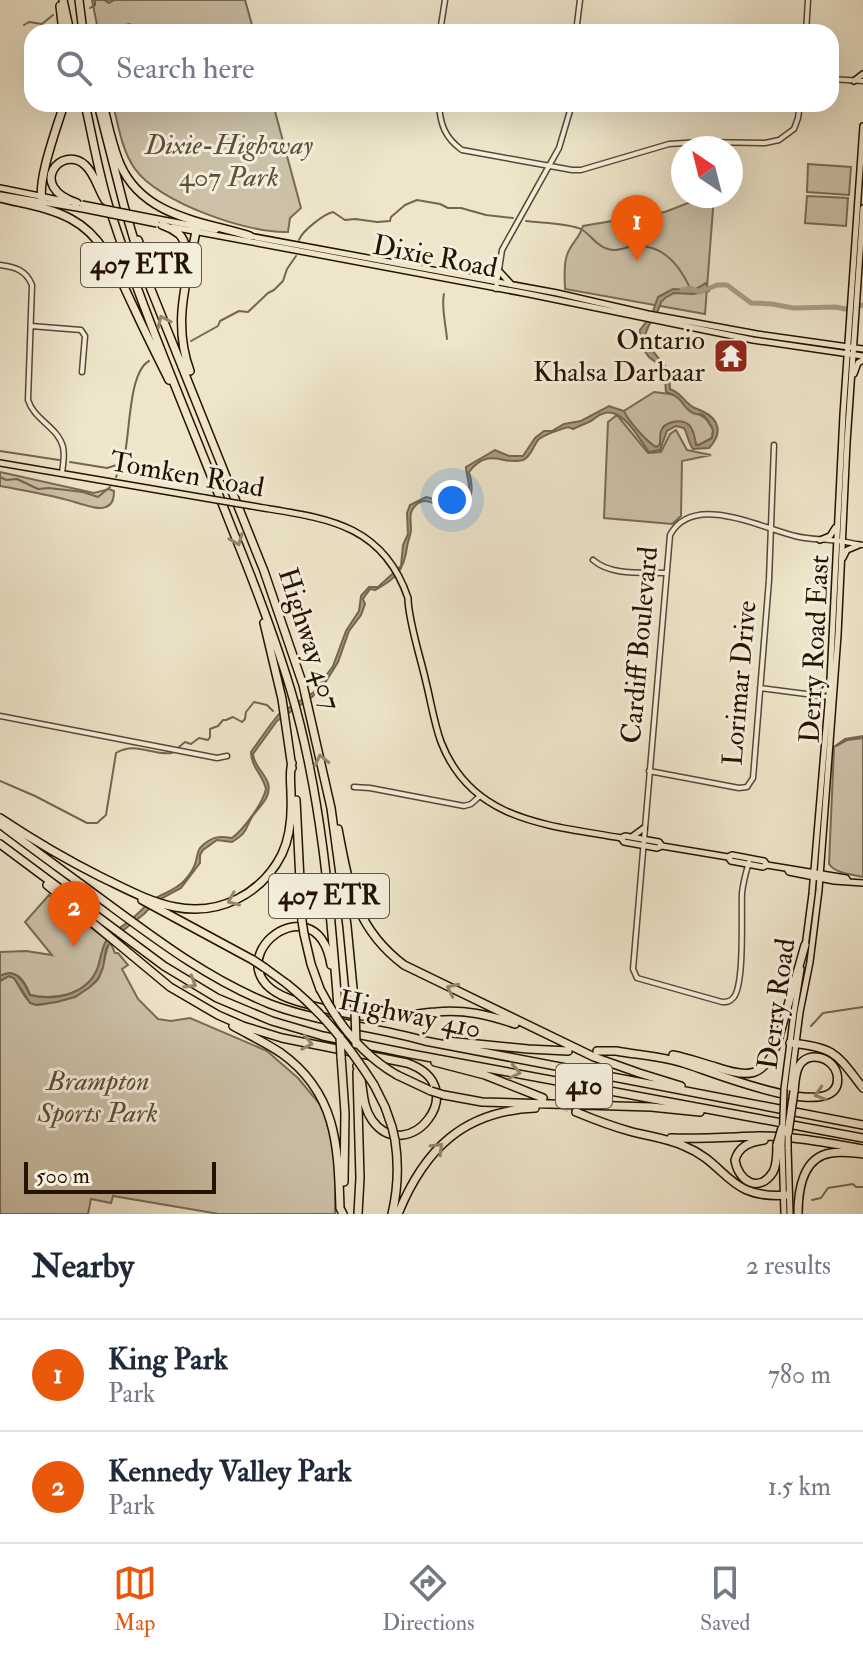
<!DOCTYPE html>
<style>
:root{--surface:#fff;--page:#f2f2f3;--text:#1f2937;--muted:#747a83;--line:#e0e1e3;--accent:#ea580c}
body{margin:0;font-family:"IM FELL Double Pica",serif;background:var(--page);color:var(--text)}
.compass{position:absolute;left:671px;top:136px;width:72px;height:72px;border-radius:50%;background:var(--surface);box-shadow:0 8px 32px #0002;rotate:325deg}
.scale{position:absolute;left:24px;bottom:20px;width:192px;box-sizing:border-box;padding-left:8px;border:4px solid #251200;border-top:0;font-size:22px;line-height:28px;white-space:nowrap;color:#251200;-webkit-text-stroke:6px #f4eedd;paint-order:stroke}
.you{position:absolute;left:452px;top:500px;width:28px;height:28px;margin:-20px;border:6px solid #fff;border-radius:50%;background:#1a73e8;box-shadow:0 0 0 12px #1a73e833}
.badge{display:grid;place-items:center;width:52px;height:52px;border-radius:50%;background:var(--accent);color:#fff;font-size:26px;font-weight:700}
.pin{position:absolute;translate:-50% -66px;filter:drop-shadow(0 2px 4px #0008)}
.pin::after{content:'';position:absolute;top:42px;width:28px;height:24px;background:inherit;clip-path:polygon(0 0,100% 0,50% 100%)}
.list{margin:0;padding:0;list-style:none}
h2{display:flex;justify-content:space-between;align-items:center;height:104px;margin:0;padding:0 32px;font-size:34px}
h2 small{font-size:26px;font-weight:400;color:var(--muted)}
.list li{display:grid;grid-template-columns:52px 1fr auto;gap:24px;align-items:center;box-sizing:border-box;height:112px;padding:0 32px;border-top:2px solid var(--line)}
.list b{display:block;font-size:30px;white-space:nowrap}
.list p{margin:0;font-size:26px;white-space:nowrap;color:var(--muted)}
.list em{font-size:26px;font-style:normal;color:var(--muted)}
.icon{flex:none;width:44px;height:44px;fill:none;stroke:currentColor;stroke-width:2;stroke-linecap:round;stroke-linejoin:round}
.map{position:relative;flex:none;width:863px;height:1214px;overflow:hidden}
.search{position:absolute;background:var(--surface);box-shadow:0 8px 32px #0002;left:24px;right:24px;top:24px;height:88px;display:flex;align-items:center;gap:20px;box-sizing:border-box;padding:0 28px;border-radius:24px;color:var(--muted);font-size:30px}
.sheet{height:328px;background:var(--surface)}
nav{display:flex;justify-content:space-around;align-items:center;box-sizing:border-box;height:112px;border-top:2px solid var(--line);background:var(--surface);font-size:22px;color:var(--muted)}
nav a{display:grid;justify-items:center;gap:4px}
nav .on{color:var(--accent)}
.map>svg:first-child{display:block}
.green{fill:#ccc1a8;stroke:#786a54;stroke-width:2}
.water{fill:#aa9d85;stroke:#756550;stroke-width:2}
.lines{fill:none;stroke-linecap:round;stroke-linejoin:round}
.stream{stroke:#756550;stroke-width:2}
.river{stroke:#aa9d85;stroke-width:5}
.highway-tunnel{stroke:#d0c5ac;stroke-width:7;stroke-dasharray:7 3.5;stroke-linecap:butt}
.minor-casing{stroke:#574732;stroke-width:7}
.major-casing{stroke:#251200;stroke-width:8}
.highway-casing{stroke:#251200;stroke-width:10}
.minor{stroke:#f4eedd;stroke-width:4}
.major{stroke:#eee5ca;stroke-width:5}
.highway{stroke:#eee5ca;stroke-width:7}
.major-bridge-casing{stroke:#251200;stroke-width:8;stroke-linecap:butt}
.highway-bridge-casing{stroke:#251200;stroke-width:10;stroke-linecap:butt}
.major-bridge{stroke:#eee5ca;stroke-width:5}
.highway-bridge{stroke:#eee5ca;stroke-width:7}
.oneway{stroke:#94866f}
.labels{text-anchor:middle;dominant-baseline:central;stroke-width:6;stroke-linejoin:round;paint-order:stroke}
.shield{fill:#f4eedd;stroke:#635442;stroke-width:2}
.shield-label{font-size:26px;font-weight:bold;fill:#251200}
.park-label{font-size:28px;font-style:italic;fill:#5f4f3b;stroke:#f4eedd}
.street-label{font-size:28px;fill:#251200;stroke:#f4eedd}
.poi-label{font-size:28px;fill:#251200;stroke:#f4eedd;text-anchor:end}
</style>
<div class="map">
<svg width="863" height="1214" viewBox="0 0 863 1214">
<rect width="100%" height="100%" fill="#eee5ca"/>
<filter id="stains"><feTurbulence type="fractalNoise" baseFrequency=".0025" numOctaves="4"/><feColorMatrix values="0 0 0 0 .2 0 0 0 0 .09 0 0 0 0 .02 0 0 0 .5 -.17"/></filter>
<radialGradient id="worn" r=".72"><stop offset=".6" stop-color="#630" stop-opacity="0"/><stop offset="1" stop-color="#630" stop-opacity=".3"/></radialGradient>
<path class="green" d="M92,0H245L254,32H135L130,24L98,30Z
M113,104H273L301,208L290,218L288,232C249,234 158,202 135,169C122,151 118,125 113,104Z
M808,164L851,167L849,195L807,192Z
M706,196H714L705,314L565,289C565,278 563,266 567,255C571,243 579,239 583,226L665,212Z
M807,196L848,198L846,226L805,223Z
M654,392L677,395C682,400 685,408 692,411C706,419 704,414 713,430L712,438L699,445L696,444L692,430L683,422L671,423L664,426L659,446L656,447C647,442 628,421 624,411Z
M617,415L648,453L661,452L670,434L676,430L687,450L711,455L682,461L681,516L672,524L604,518L608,422Z
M0,472L94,493L109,489L114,491C114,498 113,504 106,507C98,510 89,506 81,504C55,495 27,491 0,486Z
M863,736V877C851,874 836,874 829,864L834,747L845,739Z
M49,895L107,940C101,949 101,960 97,970C85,996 54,1000 30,995C25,981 16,967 0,976V952L26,951L52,955L25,922Z
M110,942L115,953H118L128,965L122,969L138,999L158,1019L171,1021L190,1018L267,1051L298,1078L323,1108L336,1156L335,1214H219L113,1196L111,1203L91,1199L88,1214H0V981L9,976L14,978C19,985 25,1001 33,1004C45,1008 91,990 98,979C104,970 104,952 110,942Z"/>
<path class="water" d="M706,283L709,291L693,294L674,293L665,298L661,302L656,316L649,325L645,335L651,349L669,371L670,389C682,394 681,398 690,405C693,408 698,409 702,411C721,420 722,434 709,448L693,449C688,442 688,435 684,428L676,426L667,431L660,450L649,452C639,439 622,405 602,414C598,415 594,419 591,421C585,424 579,426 573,429L568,427C561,429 543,435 538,440C533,446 531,457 523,460C503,466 489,446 469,472C475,491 472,515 445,508C435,505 426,496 416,505C408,512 411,520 411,529C411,535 408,540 407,547C404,570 396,579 375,590L370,589L363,599L365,604L361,615L349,631L338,662L323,686L312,697L277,721L253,754C254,766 264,772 268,783C272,798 259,806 252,817C244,831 248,832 232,842L217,840L203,850L200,855V863L181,888L155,902L144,914L112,939L106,949L103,968L98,979L90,987L75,997L57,1002L36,1005L30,1003L14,978L9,976L0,981V976C16,967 24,982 30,995C55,1001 88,995 98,967C102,954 102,943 112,933C117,929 123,926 128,922C136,916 143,908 151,901C161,894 174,891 183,882C188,877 194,869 196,861C198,854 197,850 203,845C213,836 220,836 232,838C244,829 263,803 266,789C263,775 251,767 251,752L271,724L279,714L314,692L333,666L346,631L359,611L361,596L369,587H378L401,566L403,545L408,534L407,513L410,505L426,497C441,500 468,515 469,487C469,480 466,474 466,467L495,450L509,456H523L535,438L544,431H552L564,424L581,421L609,406L624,411C628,421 647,442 656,447L660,445C660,443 660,433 661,431C665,421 682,418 690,426C694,431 695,438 696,445H699L712,438L713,430C711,426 709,421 706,418C699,410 702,417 693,413C681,407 685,398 666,392C665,386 666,379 664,373C661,365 656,362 650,358C645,353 642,346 639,341L640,330L652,314L658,297L673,289L694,290Z"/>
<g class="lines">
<path class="stream" d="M104,0L109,3L114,0
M90,8L95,5V0
M24,25L29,22L42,24L53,15
M526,221C541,223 567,223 581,229C590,234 595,244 605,248C614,252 620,249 629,247C660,241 678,262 690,288
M299,240C302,231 324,214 333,212L345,220L355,219L377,222L390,221L391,217L405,205L417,200L440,204L448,208H461L486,215L513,218
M444,294C441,306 446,326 447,339
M191,341L218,326L220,321L239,311L248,312L268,293L274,290L283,281L287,269L296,256
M0,451L59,460
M70,462L107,468L120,464
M0,477L6,480L17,479L38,489L49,488L83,492L98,497L110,487
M116,477C119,469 124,461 125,453C130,430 129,372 149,361
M836,746L847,740L863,738
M179,747L185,742L191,744L199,738L208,740L210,737V729L218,726L223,720H226L233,717L242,722L245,719L246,712L254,702L267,705L273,711
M0,781L35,796L87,823H97L106,815L116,753C136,741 152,756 172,753
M811,1026L823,1013L863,1007
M812,1200L821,1198L828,1188L853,1184L856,1187H863"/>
<path class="river" d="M682,290L690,288L700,292L717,285H727L751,303L772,304L793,308L836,307L845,309L863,305"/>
<path class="highway-tunnel" d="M543,1098L576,1112"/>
<defs>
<path id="minor" d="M440,32L445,0
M576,32L580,0
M806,32L808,0
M831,79L863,81
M439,104C440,124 445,138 462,150L572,170H581L669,144L700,142L765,143L779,140L794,129L798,118L800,104
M0,265C15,267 26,270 32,285L28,400C34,420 58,427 63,447C65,456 63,465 62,473
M496,289L502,250L559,148L572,104
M31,326L81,330L85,336L82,372
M593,560C611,576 643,572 666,573
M760,688L829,697
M0,716L217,758L227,756
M649,771L739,788L747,787L753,778L769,580L774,445
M354,787L370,788L464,806L471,804L480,796
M749,862C746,872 743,883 742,893C741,912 745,987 733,998C730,1002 726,1002 722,1002L637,978L633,969L670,535C693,492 761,528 795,536C810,540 824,539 839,541C847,542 855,544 863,545"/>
<path id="major" d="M854,81L863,74
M0,188L69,202
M1,195L83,209
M158,219L216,230
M172,227L529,294L753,340L863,356
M249,236L557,293L648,314L757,334L863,349
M499,271L511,284
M854,374L858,363L863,360
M0,463L205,498
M252,506C322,518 382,521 408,598C408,620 421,659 426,682C431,702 434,723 441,742C472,822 549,825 621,838L625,836L659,842L662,846L728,857L732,855L764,861L767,865L846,878L848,881
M820,540L830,536L835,528
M843,558L847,550L859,545
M817,695L825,690L828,684
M633,836L644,828
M621,838L624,842L657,848L662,846
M728,857L731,861L763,867L767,865
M787,869L789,872L834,881L863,883
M805,947L812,894L830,680L843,415L863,126
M784,1089L794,1012L801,969
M790,1090L800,1012L810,962L819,890L838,635L847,443L863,208
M782,1146L784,1214
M788,1147L790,1214"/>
<path id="highway" d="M63,0L70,32
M79,0L83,32
M60,6L63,32
M85,104C93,139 99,176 110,210C145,317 190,421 231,526C253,580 274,634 291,691C321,793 330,901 338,1007
M98,104L124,206L142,267L264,571L303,685L331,808L347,926L355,1009
M103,104C108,124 112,145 120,164C143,217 202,221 250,236
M0,198C23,204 49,207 71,219C105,237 118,275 134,308C145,332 157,356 169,380
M43,203C35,184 58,125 64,104
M77,203C26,186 62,144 85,165C95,174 98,189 105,200
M138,240C158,296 201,257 179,234C174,230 168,227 162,225
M190,371C172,322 187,281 196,231L192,226
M264,623L282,699L292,768
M296,800L302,921
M0,818C33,840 65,859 101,877C124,888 149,902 175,907C219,916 262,894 282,854C291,835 292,814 291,794C291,783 289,773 292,763
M0,824C34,850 69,875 104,901C157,940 208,979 270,1004C320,1023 374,1026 425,1041L863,1125
M338,829C349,886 355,928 404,965L594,1057L639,1073L681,1086
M0,844L164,966L217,998L272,1021L323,1036L411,1054L863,1138
M47,885L170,987L218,1015L243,1026L282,1038L407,1063C476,1087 407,1169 372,1120C360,1103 365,1083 357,1066
M142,900L253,960
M304,934L311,964L320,989
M331,965C316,873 199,971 296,1001C323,1009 353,1017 381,1017C400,1018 418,1013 436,1012C464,1009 489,1015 515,1024
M265,968L287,984
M233,1026C249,1035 266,1043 281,1053C337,1093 338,1146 340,1208L343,1214
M447,1041L528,1049L568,1051
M790,1043C836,1047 837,1055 863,1088
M597,1051H617
M616,1051C638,1055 661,1056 683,1063C703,1068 848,1130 837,1074C833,1057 808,1050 799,1066C795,1073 795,1083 794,1091
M673,1055C688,1058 702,1063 716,1067C748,1078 764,1078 777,1044L805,945
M341,1056L345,1113L344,1182
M435,1062L485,1075L543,1098
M357,1072L360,1178L358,1214
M397,1075L431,1091
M374,1085L385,1107L392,1127
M444,1095L482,1102L651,1107L700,1112
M576,1112C593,1119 611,1126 629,1131C647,1136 666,1138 684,1146C729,1164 726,1200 788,1195
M671,1138C701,1139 729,1137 758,1136C794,1136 828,1143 863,1149
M764,1140C750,1142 739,1146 735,1160C738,1181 759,1194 773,1172C777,1165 777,1154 777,1145
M392,1214C398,1189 399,1166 395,1140
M398,1214C424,1150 463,1111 535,1108
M798,1214C798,1190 803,1157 831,1153C842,1151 853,1153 863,1154"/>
</defs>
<use href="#minor" class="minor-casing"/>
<use href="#major" class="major-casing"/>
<use href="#highway" class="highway-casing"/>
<use href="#minor" class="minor"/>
<use href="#major" class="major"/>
<use href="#highway" class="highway"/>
<defs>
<path id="major-bridge" d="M82,204L158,219
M83,209L157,224
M205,498L252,506
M788,1132V1147
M782,1146L784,1089"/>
<path id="highway-bridge" d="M302,921L304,934
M253,960L265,968
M287,984C323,1013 349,1046 374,1085
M320,989C338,1024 362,1055 397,1075
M355,1009L356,1044
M340,1037L341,1056
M431,1091L444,1095
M392,1127L395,1140
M788,1133L794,1091
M777,1145L782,1128"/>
</defs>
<use href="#major-bridge" class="major-bridge-casing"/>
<use href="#highway-bridge" class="highway-bridge-casing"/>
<use href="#major-bridge" class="major-bridge"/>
<use href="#highway-bridge" class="highway-bridge"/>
</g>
<defs><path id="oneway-chevron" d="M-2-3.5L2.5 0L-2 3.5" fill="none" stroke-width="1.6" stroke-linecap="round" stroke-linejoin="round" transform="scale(2)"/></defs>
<g class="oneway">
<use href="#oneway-chevron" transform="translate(163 321) rotate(-114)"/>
<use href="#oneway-chevron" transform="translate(237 540) rotate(68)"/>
<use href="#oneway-chevron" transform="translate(321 760) rotate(-102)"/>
<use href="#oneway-chevron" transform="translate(233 900) rotate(157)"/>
<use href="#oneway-chevron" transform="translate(191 983) rotate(31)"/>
<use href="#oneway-chevron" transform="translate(452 989) rotate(-155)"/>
<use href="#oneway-chevron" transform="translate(307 1043) rotate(11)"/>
<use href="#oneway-chevron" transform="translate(515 1072) rotate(11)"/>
<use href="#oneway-chevron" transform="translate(820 1094) rotate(163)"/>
<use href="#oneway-chevron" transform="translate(438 1148) rotate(-45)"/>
</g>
<defs>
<symbol id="temple-square" viewBox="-11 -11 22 22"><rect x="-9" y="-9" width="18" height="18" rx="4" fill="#8f2418" stroke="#f4eedd"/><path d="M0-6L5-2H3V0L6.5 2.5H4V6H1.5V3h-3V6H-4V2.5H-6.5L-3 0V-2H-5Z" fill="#fff"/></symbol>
</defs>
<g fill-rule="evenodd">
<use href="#temple-square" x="711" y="336" width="40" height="40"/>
</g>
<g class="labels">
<g class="shield">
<rect x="81" y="243" width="120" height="44" rx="6"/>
<rect x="269" y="874" width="120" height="44" rx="6"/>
<rect x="556" y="1064" width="56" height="44" rx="6"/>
</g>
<g class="shield-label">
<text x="141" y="265">407 ETR</text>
<text x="329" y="896">407 ETR</text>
<text x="584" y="1086">410</text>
</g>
<g class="park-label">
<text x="229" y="145">Dixie-Highway<tspan x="229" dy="32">407 Park</tspan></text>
<text x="98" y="1081">Brampton<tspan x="98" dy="32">Sports Park</tspan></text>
</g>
<g class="street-label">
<text transform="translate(435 257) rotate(11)">Dixie Road</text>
<text transform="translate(187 475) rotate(10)">Tomken Road</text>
<text transform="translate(309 639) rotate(72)">Highway 407</text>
<text transform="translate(640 645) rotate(-85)">Cardiff Boulevard</text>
<text transform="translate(815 649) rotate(-87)">Derry Road East</text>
<text transform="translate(740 683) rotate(-85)">Lorimar Drive</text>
<text transform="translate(777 1004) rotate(-82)">Derry Road</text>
<text transform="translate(410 1015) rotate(12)">Highway 410</text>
</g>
<g class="poi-label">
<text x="705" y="340">Ontario<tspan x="705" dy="32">Khalsa Darbaar</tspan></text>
</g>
</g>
<rect width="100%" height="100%" filter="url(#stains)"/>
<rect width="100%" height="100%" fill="url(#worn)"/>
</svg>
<svg class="compass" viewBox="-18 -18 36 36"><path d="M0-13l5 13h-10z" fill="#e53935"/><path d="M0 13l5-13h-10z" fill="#747a83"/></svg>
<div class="scale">500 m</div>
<div class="you"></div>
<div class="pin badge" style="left:637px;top:261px">1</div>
<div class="pin badge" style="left:74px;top:947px">2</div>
<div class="search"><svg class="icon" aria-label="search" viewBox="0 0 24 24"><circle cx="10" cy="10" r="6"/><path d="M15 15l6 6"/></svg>Search here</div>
</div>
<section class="sheet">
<h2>Nearby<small>2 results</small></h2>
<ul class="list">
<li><span class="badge">1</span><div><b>King Park</b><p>Park</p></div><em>780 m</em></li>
<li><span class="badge">2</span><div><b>Kennedy Valley Park</b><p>Park</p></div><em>1.5 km</em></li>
</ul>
</section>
<nav>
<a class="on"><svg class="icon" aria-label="map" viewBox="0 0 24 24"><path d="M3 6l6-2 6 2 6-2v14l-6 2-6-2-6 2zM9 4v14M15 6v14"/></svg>Map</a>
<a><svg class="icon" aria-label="directions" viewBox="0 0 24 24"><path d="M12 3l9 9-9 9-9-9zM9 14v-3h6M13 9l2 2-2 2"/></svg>Directions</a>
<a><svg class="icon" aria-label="saved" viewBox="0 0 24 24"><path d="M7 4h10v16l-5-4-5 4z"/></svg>Saved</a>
</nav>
